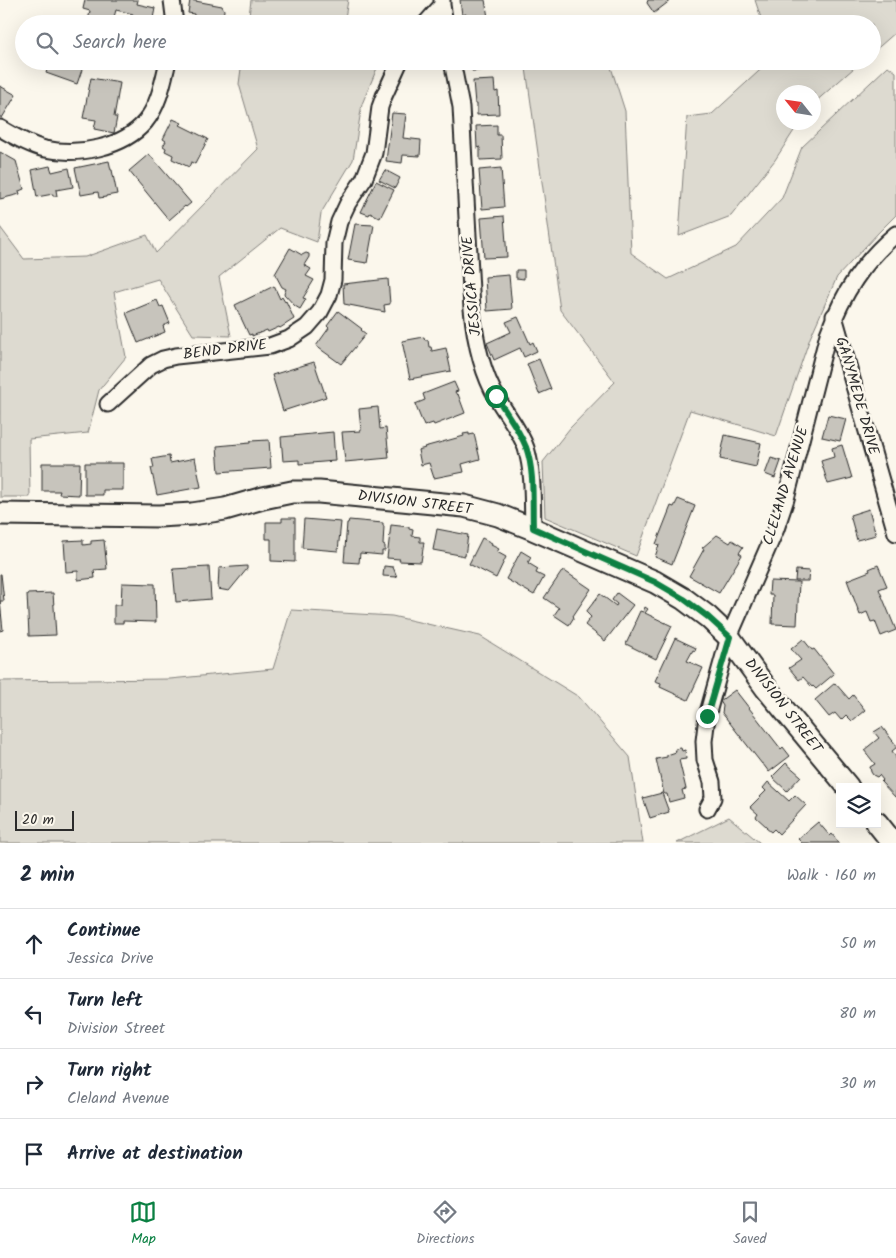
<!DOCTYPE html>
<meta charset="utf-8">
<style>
:root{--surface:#fff;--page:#f2f2f3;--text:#1f2937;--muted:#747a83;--line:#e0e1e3;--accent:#0b8043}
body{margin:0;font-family:Kalam,sans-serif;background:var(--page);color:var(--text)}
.controls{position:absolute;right:15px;bottom:15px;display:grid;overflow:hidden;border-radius:0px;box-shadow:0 5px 20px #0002}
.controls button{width:45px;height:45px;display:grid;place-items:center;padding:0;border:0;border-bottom:1px solid var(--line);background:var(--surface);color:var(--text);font:25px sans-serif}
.compass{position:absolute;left:776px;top:85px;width:45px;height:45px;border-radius:50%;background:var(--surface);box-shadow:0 5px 20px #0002;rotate:300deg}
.scale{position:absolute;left:15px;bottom:12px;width:59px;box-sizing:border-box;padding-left:5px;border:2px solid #2b2b2b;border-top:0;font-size:14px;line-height:18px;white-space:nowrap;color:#2b2b2b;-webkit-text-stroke:4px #fbf7ec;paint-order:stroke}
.stop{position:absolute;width:15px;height:15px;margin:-11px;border:4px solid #0b8043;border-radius:50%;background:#fff}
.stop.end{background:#0b8043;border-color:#fff;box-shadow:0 1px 5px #0008}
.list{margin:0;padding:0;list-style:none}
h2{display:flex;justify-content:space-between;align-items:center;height:65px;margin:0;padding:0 20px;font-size:21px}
h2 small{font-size:16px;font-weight:400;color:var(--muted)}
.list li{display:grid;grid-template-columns:32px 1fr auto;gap:15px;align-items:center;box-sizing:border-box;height:70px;padding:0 20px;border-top:1px solid var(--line)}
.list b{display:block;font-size:19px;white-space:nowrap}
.list p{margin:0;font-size:16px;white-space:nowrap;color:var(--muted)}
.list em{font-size:16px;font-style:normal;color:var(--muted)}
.icon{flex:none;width:28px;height:28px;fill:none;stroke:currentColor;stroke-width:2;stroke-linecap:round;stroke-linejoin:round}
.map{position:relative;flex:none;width:896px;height:843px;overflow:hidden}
.search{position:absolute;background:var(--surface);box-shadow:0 5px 20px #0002;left:15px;right:15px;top:15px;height:55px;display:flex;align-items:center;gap:12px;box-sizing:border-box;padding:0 18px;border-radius:28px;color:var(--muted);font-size:19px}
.sheet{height:345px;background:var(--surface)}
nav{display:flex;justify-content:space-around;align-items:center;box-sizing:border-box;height:70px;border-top:1px solid var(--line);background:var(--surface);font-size:14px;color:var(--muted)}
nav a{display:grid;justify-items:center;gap:2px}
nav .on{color:var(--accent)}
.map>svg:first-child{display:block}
.green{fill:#dddad0;stroke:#84827e}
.building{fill:#c7c4bc;stroke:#2b2b2b}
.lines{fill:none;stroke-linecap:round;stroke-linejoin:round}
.street-casing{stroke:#2b2b2b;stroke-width:19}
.secondary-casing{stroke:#2b2b2b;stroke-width:25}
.street{stroke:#fbf7ec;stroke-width:15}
.secondary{stroke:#fbf7ec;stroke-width:21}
.route{stroke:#0b8043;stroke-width:6}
.labels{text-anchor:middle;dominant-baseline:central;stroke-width:5;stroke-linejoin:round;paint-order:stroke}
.street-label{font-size:15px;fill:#2b2b2b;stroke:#fbf7ec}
</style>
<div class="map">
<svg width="896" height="843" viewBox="0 0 896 843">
<rect width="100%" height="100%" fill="#fbf7ec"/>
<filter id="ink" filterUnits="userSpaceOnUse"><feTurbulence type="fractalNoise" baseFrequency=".02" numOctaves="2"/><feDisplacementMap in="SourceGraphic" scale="10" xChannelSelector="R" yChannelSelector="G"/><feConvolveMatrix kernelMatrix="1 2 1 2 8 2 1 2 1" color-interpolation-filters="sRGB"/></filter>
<g filter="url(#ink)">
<path class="green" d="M251,0H348L345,18L354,24H248Z
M755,0H896V32L872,53V24H763Z
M242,61H380L362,104L353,160L321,213L317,242L280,228L219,277L231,336L193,335L158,279L114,292L126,357L99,390L88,433L29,439L30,497H0V227L24,259L85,257L147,235L156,253L258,149L239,84Z
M525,61H609L625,111L631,253L668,279L736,247L782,198L802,147L888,66L896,72V215L879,232L837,277L810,338L776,436L690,410L636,556L545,517L543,462L570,428L615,382L560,310Z
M770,61H862L814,103V92H784V122L799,123L775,160L731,216L679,236L687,117L712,114Z
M291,610L392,616L480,636L579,697L630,757L643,843H0V681L170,679L273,669Z
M729,817L760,843H677Z"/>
<path class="building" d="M85,0H138L137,4L155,8L152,24L130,23L133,14L116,10L112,24H97L88,21L90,11L83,9Z
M190,0L222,6L224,10L223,18L230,19L229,20H232L231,24H193L194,14L188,13Z
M460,0H485L489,23L468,24L466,14L462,15Z
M648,0H671L654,13L647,3Z
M709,16L713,18L716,16L720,18L721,22L725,23L727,18L742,24H706Z
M50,61H85L77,84L46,73Z
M471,61H493V70L472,71Z
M91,78L120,83L114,117H117L114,133L94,129L96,120L83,118Z
M494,80L495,92L498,91L499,114L477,115V104H475L473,81Z
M0,86L16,95L2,118L0,117Z
M392,113L406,114L403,138L421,140L420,156L403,155L402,163L386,161Z
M173,119L182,123L180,125L208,139L195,164L191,162L189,167L172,159L173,155L165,151L166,148L163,146L166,141L163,139Z
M497,125V135H501L502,159L480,160V147L477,148L476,126Z
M0,152L16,161L24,189L19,191L20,194L0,199Z
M149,154L191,203L186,207L185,206L169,220L129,171Z
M109,161L111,170H112L117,194L106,196V197L99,198L98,192L81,195L75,168Z
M50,166L52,172L69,168L73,187L56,190L57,196H53V194L37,197L32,170Z
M501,168L504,207L482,209L479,170Z
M385,170L400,178L395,188L379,180Z
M376,181L394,190L380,218L370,213L369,215L361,212Z
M504,216L507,257L484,258L481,218Z
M355,224L374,225L367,263L348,260Z
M290,248L302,255L306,253L309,254V257L304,265L311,269L306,276L314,280L303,298L306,299L300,309L295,306L284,294L286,289L282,287L275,274Z
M516,270H524V279L516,278Z
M509,275L512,309L487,311L485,277Z
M388,279L390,304L384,305L385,312L344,304L343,284Z
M274,286L280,299L282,297L285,302L286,301L294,319L280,328L279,327L268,332L267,330L252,336V334L249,335L235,305Z
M157,300L160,307L163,306L170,323L163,326L165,332L138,343L126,313Z
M338,311L362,329L361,330L366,334L341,364L316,346L329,328L327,326Z
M518,317L530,344L533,342L537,351L524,357L520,348L494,360L487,343L511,332L506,322Z
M424,337L425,340H428L429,347H431L432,351L446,348L451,371L410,379L402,341Z
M539,359L551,389L539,394L527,364Z
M314,362L326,397L283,411L272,375Z
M454,382L458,391L455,392L457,395L458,394L465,413L434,425L433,423L424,426L415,404L425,400L423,394Z
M378,407L380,429L386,428L389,458L345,462L342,432L361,431L359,409Z
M828,415L846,419L840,441L822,437Z
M333,432L335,461L299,464V460L283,461L281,437Z
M469,433V435L474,434L480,459L462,464L464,472L434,478L429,463L421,465L418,450L425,448L424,447L464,436L463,434Z
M725,435L761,443L756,467L720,459Z
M269,440L271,468L219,472L217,446L250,443V441Z
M842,445L852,478L828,484L821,461L834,457L832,448Z
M169,456L170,463L195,458L201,487L157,495L151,468H154L152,459Z
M771,458L781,461L775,478L765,474Z
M42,463H80L79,495L59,494L60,491H42Z
M85,463H123V490H103V495H85Z
M678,499L695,506L672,564L655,557L659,545L656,544L671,506L674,507Z
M869,509L876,535L857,540L850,515Z
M282,518H295V562L271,561V539H266V522H282Z
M304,519L341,522L338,551L302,548Z
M349,520L383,523V526H384L383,545L385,546V551H382V555L360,553L359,563L344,562L347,523H348Z
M391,525L409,527V529L413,530L412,536L420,537V542H424L421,562L399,561L400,559L387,558Z
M437,529L468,535L465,556L433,550Z
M717,535L730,543L732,540L743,547L739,553L742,555L719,593L689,576L704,549L702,548Z
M482,538L492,543L491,545L499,549L497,552L506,557L496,578L469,564Z
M83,540V545L91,544V541L104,540L107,569L94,570L95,578L78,580V571L66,572L64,541Z
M521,551L531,557L528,563L538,569L536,573L544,577L534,595L506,579Z
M878,565L887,586L879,589L896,630L881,636L875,621L871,622L867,612L860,615L847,580L870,571L869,569Z
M247,566V569L229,591L218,589L219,568Z
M384,566L393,567L397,577L383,576Z
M209,567L211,599L176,602L173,569Z
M563,570L591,589L573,616L574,617L569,625L554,615L559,608L544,598Z
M796,570L809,571L808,581H795Z
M0,574H1L4,601H0L3,630L0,631Z
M770,581L799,582L797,625L772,624L773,595H769Z
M122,583L155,584L156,622L123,621V623H114V605H121Z
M53,593L56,635L29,636L27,594Z
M617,593L633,605L605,641L585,625L591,617L586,612L600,594L616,606L617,604L612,600Z
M645,607L648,609L645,613L672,626L656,659L626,644L636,623L635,622L640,611L643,612Z
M675,638L696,648L695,651L693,650L687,661L703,668L688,700L660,687L661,683L655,681Z
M803,639L812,650L814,649L834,674L816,689L813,686L812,687L803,677L799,680L789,668L801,660L791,649Z
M835,683L849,699L853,695L865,710L852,721L846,715L841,720L835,713L829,717L815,700Z
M735,690L781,749L783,747L790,756L769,772L763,764H762L722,713L723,706L720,701Z
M882,727L896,745V748L892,751L896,757V798L881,782L883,780L879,775L877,777L873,775L871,772L870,767L875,764L864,750L879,738L874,732Z
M681,748L682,751L685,750L686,759L679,760L686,789L682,790L684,798L669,802L667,794H664L656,759L667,757V755L676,752L675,749Z
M786,763L801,776L787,791L772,777Z
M768,782L789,801L795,795L806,805L779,834L774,829L771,832L766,828L767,827L756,817L758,814L750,807L766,791L763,788Z
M662,793L669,812L650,818L643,798Z
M818,822L830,836L832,834L839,843H802L798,839Z"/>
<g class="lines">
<defs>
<path id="street" d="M172,0L175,24
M442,0V5L445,24
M425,24L442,5
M452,61L461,107L472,309C475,340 481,371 497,398C506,414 520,430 526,448C534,474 532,502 533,529
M0,128C15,137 29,145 45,149C78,156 123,148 145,122C159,105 163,82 168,61
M834,316L896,533
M108,404L151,365L163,359L176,356L270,346L289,339L307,327L320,312L329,295L333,280L334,243L339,222L348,203L364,179L374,153L380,107L384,96L400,61
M707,809L713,798L712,782L705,760L704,741L707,716L729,637L776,529L786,499L828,334C843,293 863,262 896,234"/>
<path id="secondary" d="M0,514L159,516L192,514L225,509L263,498L292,492H319L464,506L498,515L533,529L655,582L684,599L708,617L729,637L766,688L848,787
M877,823L893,843"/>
</defs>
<use href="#street" class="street-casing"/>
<use href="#secondary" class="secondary-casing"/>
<use href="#street" class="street"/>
<use href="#secondary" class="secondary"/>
</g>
</g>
<g class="lines" filter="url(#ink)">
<path class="route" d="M496,396C506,413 519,429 526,447C535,473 532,502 533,528L655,582L684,599L708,617L730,637L707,716"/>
</g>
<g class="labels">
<g class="street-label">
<text transform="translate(472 286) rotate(-95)">JESSICA DRIVE</text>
<text transform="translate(225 350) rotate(-7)">BEND DRIVE</text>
<text transform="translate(857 396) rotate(74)">GANYMEDE DRIVE</text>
<text transform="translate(786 486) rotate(-73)">CLELAND AVENUE</text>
<text transform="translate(415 503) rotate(7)">DIVISION STREET</text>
<text transform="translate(783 706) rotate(52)">DIVISION STREET</text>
</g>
</g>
</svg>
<div class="controls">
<button><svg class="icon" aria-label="layers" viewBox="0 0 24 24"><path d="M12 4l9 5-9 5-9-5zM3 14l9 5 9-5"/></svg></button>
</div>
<svg class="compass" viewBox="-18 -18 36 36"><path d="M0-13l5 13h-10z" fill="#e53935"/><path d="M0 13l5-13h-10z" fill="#747a83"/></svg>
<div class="scale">20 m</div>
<div class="stop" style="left:496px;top:396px"></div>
<div class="stop end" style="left:707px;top:716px"></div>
<div class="search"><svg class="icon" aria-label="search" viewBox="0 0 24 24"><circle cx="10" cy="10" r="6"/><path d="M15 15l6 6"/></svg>Search here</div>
</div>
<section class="sheet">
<h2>2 min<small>Walk · 160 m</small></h2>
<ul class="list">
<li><svg class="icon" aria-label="ahead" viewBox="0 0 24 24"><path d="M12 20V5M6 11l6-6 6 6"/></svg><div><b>Continue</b><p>Jessica Drive</p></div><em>50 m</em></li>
<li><svg class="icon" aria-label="left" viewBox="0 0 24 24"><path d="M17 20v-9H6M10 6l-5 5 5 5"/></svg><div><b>Turn left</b><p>Division Street</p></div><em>80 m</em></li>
<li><svg class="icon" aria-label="right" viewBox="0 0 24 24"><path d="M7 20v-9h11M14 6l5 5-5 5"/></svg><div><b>Turn right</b><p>Cleland Avenue</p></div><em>30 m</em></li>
<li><svg class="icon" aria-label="arrive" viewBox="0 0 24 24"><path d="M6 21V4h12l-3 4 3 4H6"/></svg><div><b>Arrive at destination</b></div></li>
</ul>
</section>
<nav>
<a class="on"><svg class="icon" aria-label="map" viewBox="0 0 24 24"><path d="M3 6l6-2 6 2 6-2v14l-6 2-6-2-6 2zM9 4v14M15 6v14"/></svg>Map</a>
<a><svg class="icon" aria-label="directions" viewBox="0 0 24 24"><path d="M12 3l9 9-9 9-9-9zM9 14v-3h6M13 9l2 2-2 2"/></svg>Directions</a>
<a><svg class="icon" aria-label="saved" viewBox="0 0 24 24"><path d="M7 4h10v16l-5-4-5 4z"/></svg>Saved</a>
</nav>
